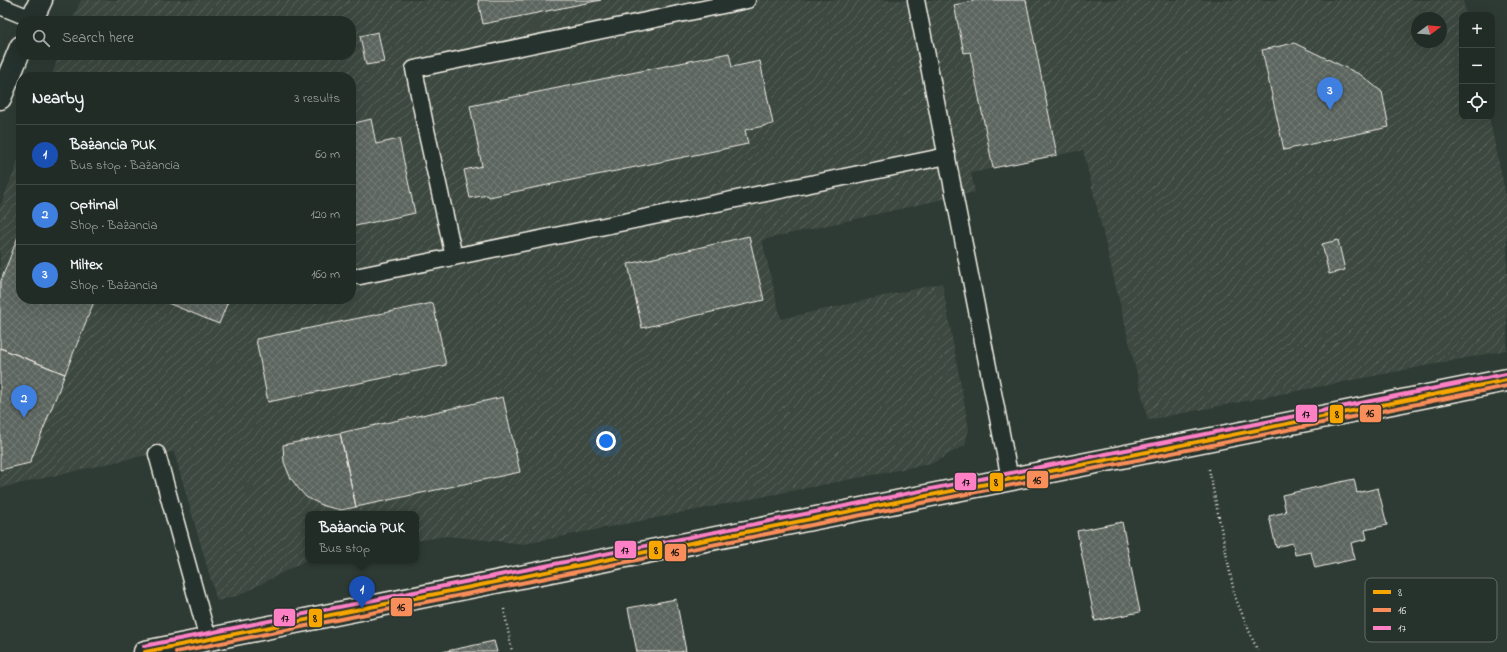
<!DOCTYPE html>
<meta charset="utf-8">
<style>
:root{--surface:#222c27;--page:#2a342f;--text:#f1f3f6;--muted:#a2a7a7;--line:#3f4844;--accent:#8c9099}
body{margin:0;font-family:"Indie Flower",sans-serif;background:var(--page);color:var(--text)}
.controls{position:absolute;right:12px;top:12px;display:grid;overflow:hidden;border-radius:8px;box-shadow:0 4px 16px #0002}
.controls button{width:36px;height:36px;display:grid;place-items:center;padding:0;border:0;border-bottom:1px solid var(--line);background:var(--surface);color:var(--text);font:20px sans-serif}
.compass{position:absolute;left:1411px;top:12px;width:36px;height:36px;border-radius:50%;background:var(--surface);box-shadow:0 4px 16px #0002;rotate:74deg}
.you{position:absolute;left:606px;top:441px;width:14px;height:14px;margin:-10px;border:3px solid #fff;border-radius:50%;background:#1a73e8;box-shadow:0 0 0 6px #1a73e833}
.badge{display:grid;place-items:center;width:26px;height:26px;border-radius:50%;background:var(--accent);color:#fff;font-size:13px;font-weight:700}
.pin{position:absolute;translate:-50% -33px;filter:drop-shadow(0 1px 2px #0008)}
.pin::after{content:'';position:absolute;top:21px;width:14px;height:12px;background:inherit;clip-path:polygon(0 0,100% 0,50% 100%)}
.popup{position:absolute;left:305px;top:511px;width:114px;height:52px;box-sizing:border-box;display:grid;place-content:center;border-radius:8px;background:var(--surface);filter:drop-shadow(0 1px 3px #0005);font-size:13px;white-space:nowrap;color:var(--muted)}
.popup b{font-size:15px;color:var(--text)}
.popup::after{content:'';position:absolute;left:50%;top:100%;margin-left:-8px;border:8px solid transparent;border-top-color:var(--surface)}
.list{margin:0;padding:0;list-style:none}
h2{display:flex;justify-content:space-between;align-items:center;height:52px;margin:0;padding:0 16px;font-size:17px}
h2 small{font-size:13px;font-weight:400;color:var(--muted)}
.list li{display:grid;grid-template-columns:26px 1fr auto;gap:12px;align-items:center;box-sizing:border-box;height:60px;padding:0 16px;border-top:1px solid var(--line)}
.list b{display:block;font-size:15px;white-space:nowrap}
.list p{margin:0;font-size:13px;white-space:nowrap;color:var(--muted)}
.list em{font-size:13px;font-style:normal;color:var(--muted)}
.icon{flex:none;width:22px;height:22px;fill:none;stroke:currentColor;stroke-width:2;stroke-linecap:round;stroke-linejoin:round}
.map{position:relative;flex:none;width:1507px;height:652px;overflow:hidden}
.search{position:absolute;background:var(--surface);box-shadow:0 4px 16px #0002;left:16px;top:16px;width:340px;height:44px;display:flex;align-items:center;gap:10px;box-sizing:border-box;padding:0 14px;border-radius:16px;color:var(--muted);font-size:15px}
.panel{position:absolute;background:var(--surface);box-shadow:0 4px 16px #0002;left:16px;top:72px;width:340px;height:232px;border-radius:16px}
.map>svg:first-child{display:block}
.industrial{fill:url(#industrial-furrows);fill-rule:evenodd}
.building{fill:url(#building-cross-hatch);stroke:#f4f1e8}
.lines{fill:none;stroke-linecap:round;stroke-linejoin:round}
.lane-casing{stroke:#f4f1e8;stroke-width:19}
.street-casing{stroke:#f4f1e8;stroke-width:25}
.secondary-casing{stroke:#f4f1e8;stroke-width:25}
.path{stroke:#f4f1e8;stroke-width:2.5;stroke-dasharray:1 3;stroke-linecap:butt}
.lane{stroke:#26332d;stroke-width:16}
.street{stroke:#26332d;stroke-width:22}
.secondary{stroke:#26332d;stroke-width:22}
.bus-1-casing{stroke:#26332d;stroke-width:7}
.bus-2-casing{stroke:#26332d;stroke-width:7}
.bus-3-casing{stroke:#26332d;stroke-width:7}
.bus-1{stroke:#f7a600;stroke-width:4}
.bus-2{stroke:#fa8e5a;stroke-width:4}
.bus-3{stroke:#ff80c5;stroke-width:4}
.key{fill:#26332d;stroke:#646c65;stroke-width:1}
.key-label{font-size:11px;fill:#f4f1e8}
.line-badge{stroke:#26332d;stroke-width:1.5}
.pale-badge-label{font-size:11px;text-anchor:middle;font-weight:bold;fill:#111}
</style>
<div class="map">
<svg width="1507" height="652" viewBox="0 0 1507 652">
<defs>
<pattern id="industrial-furrows" width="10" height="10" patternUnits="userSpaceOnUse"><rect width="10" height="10" fill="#3c4841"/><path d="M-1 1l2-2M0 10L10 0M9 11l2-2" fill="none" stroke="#59635c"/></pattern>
<pattern id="building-cross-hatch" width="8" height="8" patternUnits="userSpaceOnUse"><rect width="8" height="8" fill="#5c655e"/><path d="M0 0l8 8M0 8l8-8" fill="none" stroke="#747c75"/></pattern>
</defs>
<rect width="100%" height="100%" fill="#2e3b34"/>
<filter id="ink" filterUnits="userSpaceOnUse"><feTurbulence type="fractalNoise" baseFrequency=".025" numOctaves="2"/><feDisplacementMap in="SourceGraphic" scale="8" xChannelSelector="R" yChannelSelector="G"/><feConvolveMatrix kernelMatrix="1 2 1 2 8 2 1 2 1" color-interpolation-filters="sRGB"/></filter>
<g filter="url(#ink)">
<path class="industrial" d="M81,0H1463L1466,15H1462V117H1489L1507,200V350L1148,420L1083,150L971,173L975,192L762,240L781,319L942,283L969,429L965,445L933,463L524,544L446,536L416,541V514H308V559L240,595L217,601L174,452L142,456L0,488V207L21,153V299H351V77H51L59,55H351V21H72ZM1417,18H1441V42H1417Z"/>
<path class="building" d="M478,0H601L483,24Z
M974,0H1026L1057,155L993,168L970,52L964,53L954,5L974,1Z
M378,32L384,62L366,65L360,36Z
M1294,43L1361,75L1382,92L1389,127L1284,150L1262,50Z
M729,53L732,67L760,61L773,124L745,130L748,144L489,197L488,195L470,198L464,170L482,166L470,106Z
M371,119L376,144L399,139L415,213L351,227V197L353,196L351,184V124Z
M21,229V299H95L65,374L0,348V283Z
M749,236L764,300L642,328L628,264Z
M1338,240L1345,270L1329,274L1322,244Z
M158,299H229L219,324Z
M433,303L446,365L268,402L256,339Z
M0,348L65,374L30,463L0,470Z
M503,397L520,472L356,507L340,433Z
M340,433L356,507L341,510L324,506L306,497L298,488L290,477L284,462L283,445Z
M1354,479L1357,493L1378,488L1387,525L1365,530L1367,539L1351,543L1355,559L1315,568L1311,552L1295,555L1293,543L1276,547L1269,516L1286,512L1282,495Z
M1122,522L1140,612L1095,621L1077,531Z
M676,599L686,651L679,652H637L628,608Z
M494,641L497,652H442Z"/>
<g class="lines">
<defs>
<path id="lane" d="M916,0L1010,479
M0,6L32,19
M454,257L425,125L414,69L747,0
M360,276L947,156
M157,454L208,639"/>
<path id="street" d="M31,21L41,0
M0,98L21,47"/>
<path id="secondary" d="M145,652L1507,380"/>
</defs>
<use href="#lane" class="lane-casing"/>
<use href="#street" class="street-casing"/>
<use href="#secondary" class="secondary-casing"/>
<path class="path" d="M1209,469L1235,597L1258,652
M504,609L512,652"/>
<use href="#lane" class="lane"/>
<use href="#street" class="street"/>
<use href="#secondary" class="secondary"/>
<defs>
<path id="bus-1" d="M145,652L1507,380"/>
<path id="bus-2" d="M176,652L1507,386"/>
<path id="bus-3" d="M144,646L1506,374"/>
</defs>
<use href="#bus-1" class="bus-1-casing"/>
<use href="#bus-2" class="bus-2-casing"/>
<use href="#bus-3" class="bus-3-casing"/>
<use href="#bus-1" class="bus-1"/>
<use href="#bus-2" class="bus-2"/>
<use href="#bus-3" class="bus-3"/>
</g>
</g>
<rect x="1365" y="578" width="132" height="64" rx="6" class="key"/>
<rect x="1373" y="590" width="18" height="4" fill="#f7a600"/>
<rect x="1373" y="608" width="18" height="4" fill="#fa8e5a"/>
<rect x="1373" y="626" width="18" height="4" fill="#ff80c5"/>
<g class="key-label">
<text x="1398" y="596">8</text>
<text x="1398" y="614">16</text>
<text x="1398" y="632">17</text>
</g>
<g class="line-badge">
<rect x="1359" y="404" width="23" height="19" rx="4" fill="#fa8e5a"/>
<rect x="1295" y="404" width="23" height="19" rx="4" fill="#ff80c5"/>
<rect x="1329" y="404" width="15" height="20" rx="4" fill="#f7a600"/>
<rect x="1026" y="470" width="23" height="19" rx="4" fill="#fa8e5a"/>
<rect x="954" y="472" width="23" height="19" rx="4" fill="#ff80c5"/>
<rect x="989" y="472" width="15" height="20" rx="4" fill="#f7a600"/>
<rect x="614" y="540" width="23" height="19" rx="4" fill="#ff80c5"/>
<rect x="648" y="540" width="15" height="20" rx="4" fill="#f7a600"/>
<rect x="664" y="543" width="23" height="19" rx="4" fill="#fa8e5a"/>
<rect x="390" y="597" width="23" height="20" rx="4" fill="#fa8e5a"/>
<rect x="273" y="608" width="23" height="19" rx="4" fill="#ff80c5"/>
<rect x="308" y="608" width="15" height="20" rx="4" fill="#f7a600"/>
</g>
<g class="pale-badge-label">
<text x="1370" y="417">16</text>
<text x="1306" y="418">17</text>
<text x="1337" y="418">8</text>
<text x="1037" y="484">16</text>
<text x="966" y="486">17</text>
<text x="996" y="486">8</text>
<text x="625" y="554">17</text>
<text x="656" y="554">8</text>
<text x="675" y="556">16</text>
<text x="401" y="611">16</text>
<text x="285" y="622">17</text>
<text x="315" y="622">8</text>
</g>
</svg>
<div class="controls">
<button>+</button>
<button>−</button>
<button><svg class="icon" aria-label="locate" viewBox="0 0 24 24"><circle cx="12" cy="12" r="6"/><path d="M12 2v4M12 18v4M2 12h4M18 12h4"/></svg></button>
</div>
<svg class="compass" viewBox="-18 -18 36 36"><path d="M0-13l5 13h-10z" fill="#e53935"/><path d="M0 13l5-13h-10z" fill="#a2a7a7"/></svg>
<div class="you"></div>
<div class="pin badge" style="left:362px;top:609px;background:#1a4fb4">1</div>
<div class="popup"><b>Bażancia PUK</b>Bus stop</div>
<div class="pin badge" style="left:24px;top:418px;background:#3f7fe0">2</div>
<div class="pin badge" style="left:1330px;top:110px;background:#3f7fe0">3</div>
<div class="search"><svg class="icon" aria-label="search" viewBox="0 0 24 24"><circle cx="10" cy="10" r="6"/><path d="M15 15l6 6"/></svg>Search here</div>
<section class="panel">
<h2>Nearby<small>3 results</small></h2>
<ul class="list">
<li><span class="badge" style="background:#1a4fb4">1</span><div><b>Bażancia PUK</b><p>Bus stop · Bażancia</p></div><em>60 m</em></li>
<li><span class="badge" style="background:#3f7fe0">2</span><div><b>Optimal</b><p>Shop · Bażancia</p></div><em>120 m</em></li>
<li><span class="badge" style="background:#3f7fe0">3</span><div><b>Miltex</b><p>Shop · Bażancia</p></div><em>160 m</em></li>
</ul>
</section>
</div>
